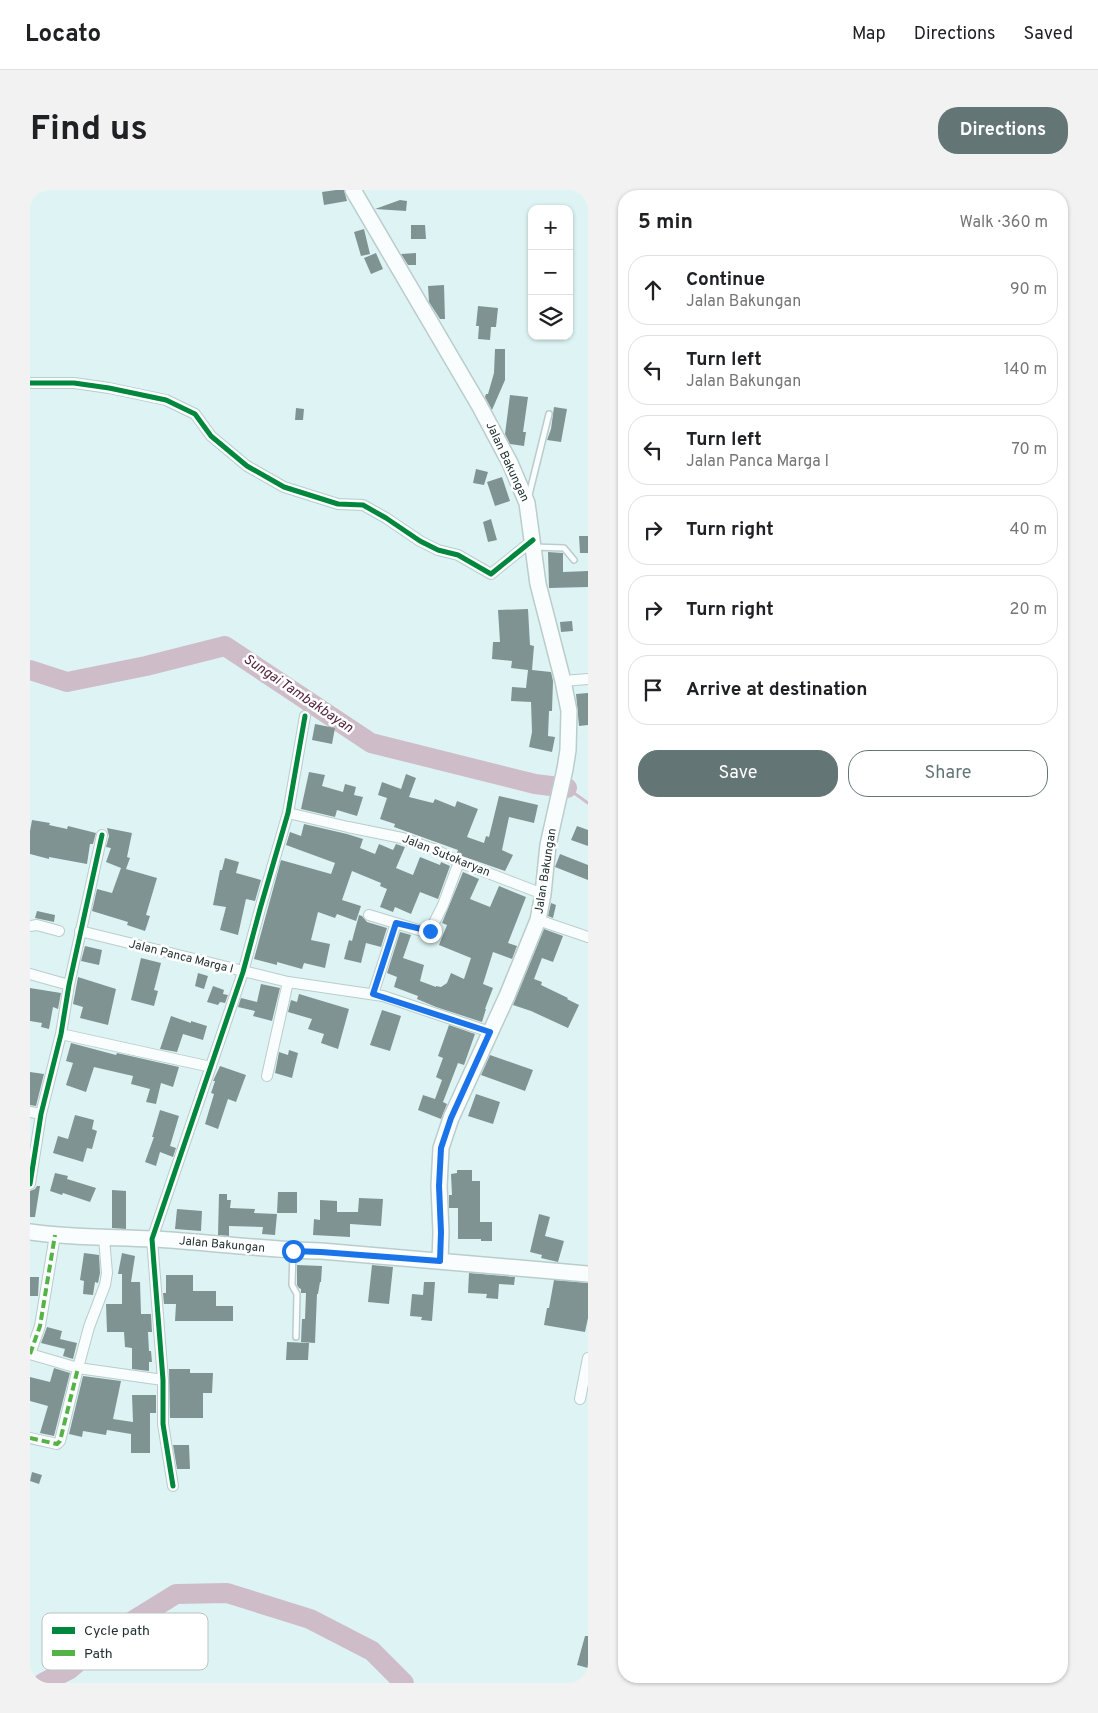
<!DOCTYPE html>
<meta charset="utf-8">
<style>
:root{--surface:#fff;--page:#f2f2f2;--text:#202124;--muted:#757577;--line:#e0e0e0;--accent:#637575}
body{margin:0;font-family:Overpass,sans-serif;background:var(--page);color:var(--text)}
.controls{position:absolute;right:15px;top:15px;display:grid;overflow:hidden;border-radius:10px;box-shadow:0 1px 4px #0004}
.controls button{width:45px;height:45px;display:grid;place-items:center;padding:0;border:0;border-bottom:1px solid var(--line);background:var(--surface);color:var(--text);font:25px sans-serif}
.stop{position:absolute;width:15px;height:15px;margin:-11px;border:4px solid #1a73e8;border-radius:50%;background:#fff}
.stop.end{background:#1a73e8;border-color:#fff;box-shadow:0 1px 5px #0008}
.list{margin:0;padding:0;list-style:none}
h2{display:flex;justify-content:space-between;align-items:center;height:65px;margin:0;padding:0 20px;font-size:21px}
h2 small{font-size:16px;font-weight:400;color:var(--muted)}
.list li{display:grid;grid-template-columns:32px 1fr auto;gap:15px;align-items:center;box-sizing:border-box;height:70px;margin:0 10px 10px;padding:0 10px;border:1px solid var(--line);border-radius:20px}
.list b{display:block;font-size:19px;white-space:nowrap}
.list p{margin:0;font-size:16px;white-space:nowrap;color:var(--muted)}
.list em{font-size:16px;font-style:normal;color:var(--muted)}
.actions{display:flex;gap:10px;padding:15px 20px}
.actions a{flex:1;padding:11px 0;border:1px solid var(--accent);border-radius:20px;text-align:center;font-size:18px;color:var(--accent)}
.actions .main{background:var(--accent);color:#fff}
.icon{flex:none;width:28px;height:28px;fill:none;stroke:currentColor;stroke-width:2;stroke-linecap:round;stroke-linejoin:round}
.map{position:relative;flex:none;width:558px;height:1493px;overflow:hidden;border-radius:20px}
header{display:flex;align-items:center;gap:30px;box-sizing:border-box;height:70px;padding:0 25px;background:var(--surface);border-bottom:1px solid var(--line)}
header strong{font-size:24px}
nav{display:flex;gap:28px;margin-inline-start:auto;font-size:18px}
.intro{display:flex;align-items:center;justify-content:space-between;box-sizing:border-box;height:120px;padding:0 30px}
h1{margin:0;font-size:35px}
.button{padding:12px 22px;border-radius:20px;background:var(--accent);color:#fff;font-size:18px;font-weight:700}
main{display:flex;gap:30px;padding:0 30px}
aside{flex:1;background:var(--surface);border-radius:20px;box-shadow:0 1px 4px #0004}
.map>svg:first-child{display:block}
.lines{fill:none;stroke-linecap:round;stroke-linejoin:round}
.stream{stroke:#cfbcc9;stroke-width:3}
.river{stroke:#cfbcc9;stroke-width:20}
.building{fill:#809393}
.lane-casing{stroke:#bacccc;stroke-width:8}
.street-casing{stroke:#bacccc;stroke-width:12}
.secondary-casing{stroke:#bacccc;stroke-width:18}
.lane{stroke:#fafdfd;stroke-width:5}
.street{stroke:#fafdfd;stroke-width:10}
.secondary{stroke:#fafdfd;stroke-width:15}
.quiet{stroke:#55b246;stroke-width:4;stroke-dasharray:8 4;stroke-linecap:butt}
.cycleway-casing{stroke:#fff;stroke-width:8}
.cycleway{stroke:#00873e;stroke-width:5}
.route{stroke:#1a73e8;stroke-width:6}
.labels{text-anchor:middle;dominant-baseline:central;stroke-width:5;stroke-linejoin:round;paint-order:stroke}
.street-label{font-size:12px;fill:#213131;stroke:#fff}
.water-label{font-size:14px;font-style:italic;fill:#54243f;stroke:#fff}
.key{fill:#fff;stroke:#bcc1c1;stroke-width:1}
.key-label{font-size:14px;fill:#213131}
</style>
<header>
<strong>Locato</strong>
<nav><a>Map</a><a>Directions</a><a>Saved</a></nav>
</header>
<div class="intro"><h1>Find us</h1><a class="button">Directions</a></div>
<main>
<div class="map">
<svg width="558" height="1493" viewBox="0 0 558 1493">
<rect width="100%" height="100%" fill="#def4f4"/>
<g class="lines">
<path class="stream" d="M537,598L558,613"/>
<path class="river" d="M0,480L37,492L116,476L195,456L341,553L505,594L537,598
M13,1493L40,1479L78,1446L146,1404L197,1403L280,1429L342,1461L374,1493"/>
</g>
<path class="building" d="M306,0H314L317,11L294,15L292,2Z
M370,10L377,11L376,21L345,19Z
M381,35H395L396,49H381Z
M334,39L340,64L331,66L324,42Z
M346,63L353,79L341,84L334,68Z
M386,63V75H378L371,64Z
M414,95L415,129H410L399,112L398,96Z
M448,116L468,118L466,137H461L460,150L448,149L449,136H446Z
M465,159H475V190L462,220L455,207L456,204H458L464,183Z
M480,205L498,207L493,242H496L494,256L480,254L475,244Z
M524,217L537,219L531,252L517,250L521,239Z
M266,218L274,219L273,230H265Z
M446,279L458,282L454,295L443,293Z
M472,287L480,311L465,316L457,292Z
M461,329L467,350L458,352L453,332Z
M549,346H558V363H550Z
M518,362L533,363V382L558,381V397L519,398Z
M498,419L500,455L504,456L502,480L521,482L523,491L522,521H519L518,546L525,547L522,562L499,557L502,542L501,512L481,511L482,497L496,498L498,480L481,478L482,471L462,469L463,452H470L468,420Z
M542,431L543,441L531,442L530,432Z
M558,503V535L549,536L546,504Z
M285,534L305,538L302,554L282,550Z
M279,582L295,585L292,596L313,602L315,594L326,597L324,605L333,607L327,626L307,620L305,627L271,619Z
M376,584L386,588L379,607L403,613L405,609L425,617L427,611L448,619L437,647L454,653L456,646L459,647L469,606L508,615L504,633L479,627L472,660L483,665L475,681L432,666L427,663L428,660L364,637L365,634L350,629L357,608L348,605L352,592L371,599Z
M2,630L20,633L19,635L37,639L38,636L66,643L63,654H60L57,674L19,667V669L0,664V641Z
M274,634L317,644L333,649L330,658L345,664L349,654L363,660L366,654L375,657L366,678L383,685L390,667L410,675L411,672L420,676L408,709L390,702L381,724L365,717L363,722L350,717L357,699L350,696L351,693L322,681L312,710L331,716L326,731L307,724L305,728L288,722L281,750L300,754L295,778L274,773L272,779L247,772V775L224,769L251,670L301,684L305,673L256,655L260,642L271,646Z
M547,636L558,640V656L541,650Z
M77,638L102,643L97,667L100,668L96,679L127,688L116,725L120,726L115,741L97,735L98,732L62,721L67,699L82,703L91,678L76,672L81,658L76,657L79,646Z
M530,664L558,675V690L525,677Z
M195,668L209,672L206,683L231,690L225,711L216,709L208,745L190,740L196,717L183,715L190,680H192Z
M433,682L449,689L440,709L460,717L469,696L496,707L478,753L487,756L482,769L463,762L453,794L463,798L455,819H456L452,832L406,817L387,809L388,806L364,797L367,787L357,783L370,742L381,745L373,768L394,775L390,791L406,797V796L411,797L417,793L421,783L434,789L441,768L409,755L417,735L412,733Z
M521,713L526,715L523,728L518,726Z
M7,721L25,725L24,732L5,728Z
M329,725L332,726L337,732L357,738L351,757L336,753L331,773L314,769L319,750L322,751Z
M514,739L533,746L523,772L512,768L504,789L512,792L511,795L538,808L537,809L549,815L538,838L501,821L483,815Z
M55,756L72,760L69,775L51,771Z
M111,768L131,773L124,800L128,801L124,816L101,810Z
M168,783L178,786L174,799L165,796Z
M48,787L86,799L78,835L50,828L53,817L43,814Z
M231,794L250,798L242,831L223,826L225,821L208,817L211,808L227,812Z
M183,796L194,800L193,804L198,805L195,813L190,812L188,815L177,812Z
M0,798L31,803L28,819L23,817L19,839L11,837L12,833L0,831Z
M269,804L319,819L308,859L291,853L294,844L278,839L282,829L258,822L261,810L267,812Z
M352,820L371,826L360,861L340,855Z
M141,826L161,833V831L177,836L173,850L153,844L147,862L130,859Z
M419,835L445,844L434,875L428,873L413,912L417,914L411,929L388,920L393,905L405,909L412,890L406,887L413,868L408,866Z
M41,853L86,865L87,863L149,877L143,897L131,893L126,914L116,912L120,899L101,894L103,886L64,877L56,902L36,895L43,873L36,871Z
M259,860L268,863L262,888L245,883L249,862L258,865Z
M460,865L503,880L495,901L451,885Z
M190,876L216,885L206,912L198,909L188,939L175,934L184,904L181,903L185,891H183Z
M0,882L14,884L6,916L0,915Z
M446,904L470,912L463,934L438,926Z
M130,920L149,926L140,956L146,958L143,967L130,962L126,976L115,972L124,947H122Z
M45,925L64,930L62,939L67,941L62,959L57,958L53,972L23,963L28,946L38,949Z
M427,980H442V991H450V1032H462V1051H451V1049H428V1018H419V1005H422L421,984L427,983Z
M25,983L38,986L37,989L66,998L60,1012L33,1003L32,1005L20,1001Z
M7,996H10L5,1027H0V1001L5,999Z
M82,1000L96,1001V1039L82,1038Z
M248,1002H267V1023H247Z
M189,1004H197V1010H201L200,1018L225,1019L224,1023L247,1024L245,1045L232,1044L233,1037L199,1036V1046L188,1045Z
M329,1008L353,1009L351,1036L320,1034V1047L283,1045L284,1029L290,1030V1010L307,1011V1022H328Z
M147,1019L172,1021L171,1041L145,1039Z
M509,1024L520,1027L515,1046L534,1051L528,1072L511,1068L512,1065L500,1062Z
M54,1063L69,1065L70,1083L68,1093L65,1092L63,1105L53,1104L54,1091L50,1090Z
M92,1063L105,1066L101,1092H110L111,1124H121L122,1142H118L119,1161H121L122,1172H119V1181L102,1179V1158L95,1157L94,1142H77L76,1114H92V1084H88Z
M267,1075L292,1076L291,1092H290L288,1104H287L285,1153L271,1152L272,1129H275L276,1103H271V1099L269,1098L267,1095Z
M342,1075L363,1077L359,1114L338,1112Z
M439,1083L485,1087L484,1095L469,1094L468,1109L456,1108L457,1104L438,1103Z
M136,1085H163V1101H186V1116H203V1131H145L146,1114H134L133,1103H136Z
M0,1087H9L8,1106H0Z
M524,1090L558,1093V1128L555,1142L514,1135L517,1118H519Z
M394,1092H405L402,1131L391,1130L392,1127L380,1126L382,1104L393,1105Z
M17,1137L32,1141L30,1149L47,1153L43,1169L33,1166L35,1159L11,1153Z
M257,1152L279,1153L278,1170H256Z
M24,1178L40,1183L24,1246L10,1243L18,1216L0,1211V1187L20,1192Z
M139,1179H160V1183H183L182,1203H173V1228H140Z
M53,1186L91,1191L83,1229L103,1232L102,1205H126V1223H120V1263H101V1244L77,1240L76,1245L53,1241L52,1247L39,1244Z
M143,1255H159L160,1279H147Z
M2,1282L12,1285L9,1294L0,1291Z
M555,1446H558V1478L547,1475Z"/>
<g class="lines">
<defs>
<path id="lane" d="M499,305L519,224
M504,357L534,358L544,370
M263,1061L262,1095L267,1104L266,1147"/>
<path id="street" d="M0,193H44L79,198L136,210L165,224L181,246L217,276L254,297L308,314L333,315L356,328L390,351L408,360L428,365L461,384L503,350
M533,491L558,489
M258,623L318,637L372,648L406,660L429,672L513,704
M339,725L392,741H400L413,715L429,672
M508,730L558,747
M0,736L7,735L29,741
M50,741L258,792L353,806L460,842
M0,784L39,795
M343,804L366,733
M31,844L181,877
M237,886L258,792
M0,922L11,924
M0,994L11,924L31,844L39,795L72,645
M0,1164L48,1178L59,1137L75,1095L77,1083L74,1048
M0,1164L10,1136L25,1045
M550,1209L558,1168
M0,1248L27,1254L30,1251L48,1178L133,1190
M143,1296L133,1234V1190L122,1049L213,782L230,719L258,623L275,526"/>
<path id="secondary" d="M323,0L449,215L480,273L497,313L508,394L533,491L539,521L538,560L535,579L518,655L513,704L508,730L477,806L421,928L411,958L409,996L411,1042L410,1071
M0,1042C41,1048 81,1047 123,1049C179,1052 235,1060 291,1061L558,1084"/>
</defs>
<use href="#lane" class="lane-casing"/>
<use href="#street" class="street-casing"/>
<use href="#secondary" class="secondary-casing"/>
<use href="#lane" class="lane"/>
<use href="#street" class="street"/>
<use href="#secondary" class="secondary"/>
<path class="quiet" d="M0,1164L10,1136L25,1045
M0,1248L27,1254L30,1251L48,1178"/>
<defs>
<path id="cycleway" d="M0,193H44L79,198L136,210L165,224L181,246L217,276L254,297L308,314L333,315L356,328L390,351L408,360L428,365L461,384L503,350
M0,994L11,924L31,844L39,795L72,645
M143,1296L133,1234V1190L122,1049L213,782L230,719L258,623L275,526"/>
</defs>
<use href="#cycleway" class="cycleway-casing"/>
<use href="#cycleway" class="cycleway"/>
</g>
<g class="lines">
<path class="route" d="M263,1061L291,1062L410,1071L411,1042L409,996L411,958L421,928L460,842L343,804L366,733L400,741"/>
</g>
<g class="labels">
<g class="street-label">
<text transform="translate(477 272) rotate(65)">Jalan Bakungan</text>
<text transform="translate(416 666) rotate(22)">Jalan Sutokaryan</text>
<text transform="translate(516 681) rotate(-81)">Jalan Bakungan</text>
<text transform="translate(151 767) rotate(14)">Jalan Panca Marga I</text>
<text transform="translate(192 1055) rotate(5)">Jalan Bakungan</text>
</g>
<g class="water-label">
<text transform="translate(268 504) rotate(34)">Sungai Tambakbayan</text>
</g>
</g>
<rect x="12" y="1423" width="166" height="57" rx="8" class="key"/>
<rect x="22" y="1437" width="23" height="7" fill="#00873e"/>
<rect x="22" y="1460" width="23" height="6" fill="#55b246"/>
<g class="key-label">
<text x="54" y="1445">Cycle path</text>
<text x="54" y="1468">Path</text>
</g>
</svg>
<div class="controls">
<button>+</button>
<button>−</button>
<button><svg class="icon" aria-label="layers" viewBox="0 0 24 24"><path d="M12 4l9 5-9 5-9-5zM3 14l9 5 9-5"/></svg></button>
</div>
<div class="stop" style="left:263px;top:1061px"></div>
<div class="stop end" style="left:400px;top:741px"></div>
</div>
<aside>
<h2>5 min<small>Walk · 360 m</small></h2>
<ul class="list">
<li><svg class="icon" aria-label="ahead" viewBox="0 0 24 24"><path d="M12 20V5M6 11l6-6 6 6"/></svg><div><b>Continue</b><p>Jalan Bakungan</p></div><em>90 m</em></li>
<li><svg class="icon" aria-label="left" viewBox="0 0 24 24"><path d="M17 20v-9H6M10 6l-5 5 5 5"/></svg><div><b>Turn left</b><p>Jalan Bakungan</p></div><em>140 m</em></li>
<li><svg class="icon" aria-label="left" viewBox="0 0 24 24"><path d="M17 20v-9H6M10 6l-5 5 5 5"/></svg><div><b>Turn left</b><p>Jalan Panca Marga I</p></div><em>70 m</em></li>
<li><svg class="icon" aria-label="right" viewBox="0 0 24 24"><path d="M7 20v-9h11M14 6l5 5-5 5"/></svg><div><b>Turn right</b></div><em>40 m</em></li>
<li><svg class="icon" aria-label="right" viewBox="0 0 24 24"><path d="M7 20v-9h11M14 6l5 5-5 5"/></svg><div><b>Turn right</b></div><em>20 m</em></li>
<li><svg class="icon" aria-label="arrive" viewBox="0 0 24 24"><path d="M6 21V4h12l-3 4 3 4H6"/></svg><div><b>Arrive at destination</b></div></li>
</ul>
<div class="actions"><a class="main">Save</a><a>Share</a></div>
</aside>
</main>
